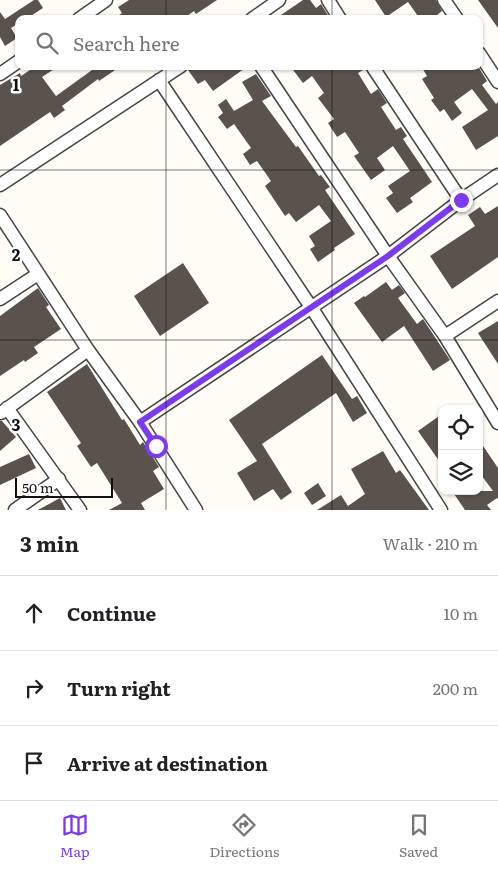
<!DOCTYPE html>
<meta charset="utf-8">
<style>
:root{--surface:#fff;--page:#f6f6f6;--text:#202124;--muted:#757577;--line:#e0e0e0;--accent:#7c3aed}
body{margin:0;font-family:Literata,serif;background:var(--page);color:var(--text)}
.controls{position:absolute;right:15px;bottom:15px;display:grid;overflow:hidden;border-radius:10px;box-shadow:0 1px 4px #0004}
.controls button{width:45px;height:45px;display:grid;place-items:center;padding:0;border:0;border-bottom:1px solid var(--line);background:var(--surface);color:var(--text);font:25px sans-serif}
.scale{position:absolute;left:15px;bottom:12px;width:98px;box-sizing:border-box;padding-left:5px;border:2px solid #111;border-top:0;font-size:14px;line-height:18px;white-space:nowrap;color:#111;-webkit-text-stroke:4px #fff;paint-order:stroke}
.stop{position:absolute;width:15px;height:15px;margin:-11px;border:4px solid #7c3aed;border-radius:50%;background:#fff}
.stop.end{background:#7c3aed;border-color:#fff;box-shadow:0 1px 5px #0008}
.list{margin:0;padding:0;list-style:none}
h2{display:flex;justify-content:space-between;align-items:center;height:65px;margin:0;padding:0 20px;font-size:21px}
h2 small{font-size:16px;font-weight:400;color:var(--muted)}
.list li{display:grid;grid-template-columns:32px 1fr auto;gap:15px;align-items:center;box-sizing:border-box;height:75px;padding:0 20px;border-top:1px solid var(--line)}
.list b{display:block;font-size:19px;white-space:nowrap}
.list em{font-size:16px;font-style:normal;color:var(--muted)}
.icon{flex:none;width:28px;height:28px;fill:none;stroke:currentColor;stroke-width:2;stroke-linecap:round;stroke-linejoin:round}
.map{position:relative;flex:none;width:498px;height:510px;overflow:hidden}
.search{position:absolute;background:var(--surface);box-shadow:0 1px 4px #0004;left:15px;right:15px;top:15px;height:55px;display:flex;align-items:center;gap:12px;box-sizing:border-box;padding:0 18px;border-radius:10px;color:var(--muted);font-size:19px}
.sheet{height:290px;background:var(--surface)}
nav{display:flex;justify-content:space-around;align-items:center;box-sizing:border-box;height:70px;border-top:1px solid var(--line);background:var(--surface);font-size:14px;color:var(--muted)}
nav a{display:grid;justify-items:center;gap:2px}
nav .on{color:var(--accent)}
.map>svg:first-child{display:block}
.building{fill:#5a524d}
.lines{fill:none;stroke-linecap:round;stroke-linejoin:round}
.minor-casing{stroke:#444;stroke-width:15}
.minor{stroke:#fff;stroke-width:12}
.route{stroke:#7c3aed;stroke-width:6}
.grid{fill:none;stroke:#111;stroke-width:1;stroke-opacity:0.55}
.grid-label{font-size:16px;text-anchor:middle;font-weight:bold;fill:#111;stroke:#fff;stroke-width:5;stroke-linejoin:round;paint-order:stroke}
</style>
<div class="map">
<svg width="498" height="510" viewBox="0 0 498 510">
<rect width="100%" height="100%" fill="#fffdf5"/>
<path class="building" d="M34,0H38L43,8L26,19H19V23L11,28L17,38L5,46L0,37V12L5,19Z
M129,0H217L196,14L194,11L183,19H114L122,13L118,7Z
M303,0H310L316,8L321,4L329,17L327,19H275Z
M375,0H436L442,11L432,19H420L408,2L386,17Z
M478,0H498V28Z
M36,66H59L42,77L56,96L92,70L89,66H121L99,81L98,79L62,106L65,110L54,118L50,112L0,146V85L20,73L21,76Z
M189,66H248L213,91L205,80L198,84L188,70Z
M290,66H364L365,69L358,73L371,94L378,89L387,103L381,107L396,130L401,127L407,136L403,139L432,182L410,198L413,202L397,213L386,198L393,193L388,186L410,171L393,146L377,158L385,170L371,180L354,156L359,153L345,132L337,137L328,123L334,119L318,98L324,93L312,76L303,83Z
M421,66H478L487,81L482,85L496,104L498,102V136L476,150L462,127L488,110L472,89L454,102L462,113L452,121L444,109L440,112L431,100L434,98L422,79L427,76Z
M256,74L271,96L262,101L296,147L298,146L319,176L321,175L330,187L325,190L355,234L334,248L335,250L318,262L310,249L315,246L309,236L331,221L319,205L296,222L289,213L285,216L265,186L271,181L257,161L250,165L243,154L251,148L234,124L227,129L218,117L223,113L218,105L226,99L234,111L253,100L242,82Z
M498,206V257L452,289L430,256L475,226L468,215L480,207L485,214Z
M183,263L209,303L160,336L134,296Z
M386,282L392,290L399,285L405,293L398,298L417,324L423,319L450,360L433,371L404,326L382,342L354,303L364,296L365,297Z
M38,288L49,305L46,307L61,329L34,347L38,353L25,362L24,360L0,376V316Z
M498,321V364L478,333Z
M322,355L352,399L357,396L367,413L353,422L336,393L262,444L292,492L281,500L273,489L254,501L237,473L257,461L229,420Z
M87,364L122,420L124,419L140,445L143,442L159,467L153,471L164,489L141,503L145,510H109L122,503L97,463L91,467L77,446L81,443L47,392Z
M442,414V465L418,431Z
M0,421H2L16,437L0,451Z
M479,440L498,468V499L497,498L487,505L491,510H465L452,491H493L479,472Z
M383,451L396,473L400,470L429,510H317L341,495L348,506L365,494L351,469Z
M29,454L36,468L0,485V467Z
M318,483L326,496L312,505L304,493Z
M60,498L66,510H38Z"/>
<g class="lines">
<defs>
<path id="minor" d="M328,0L340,19
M444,0L457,19
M79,19L106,0
M252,19L279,0
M479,53L498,82
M261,66L388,256L445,336L498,423
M372,66L461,200
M0,74L19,61
M159,80L311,307L441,510
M0,185L181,66
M0,215L88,350L140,422L196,510
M0,299L38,274
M445,336L498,301
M7,408L80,510
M1,413L88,350
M140,422L388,256L461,200L498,175
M15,510L59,479"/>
</defs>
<use href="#minor" class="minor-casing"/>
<use href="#minor" class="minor"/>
</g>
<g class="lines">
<path class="route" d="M156,446L140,422L388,256L461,200"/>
</g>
<path class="grid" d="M166,0V19M332,0V19M166,66V510M332,66V510M0,170H498M0,340H498"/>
<g class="grid-label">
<text x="16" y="91">1</text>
<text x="16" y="261">2</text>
<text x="16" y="431">3</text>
</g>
</svg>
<div class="controls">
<button><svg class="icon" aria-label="locate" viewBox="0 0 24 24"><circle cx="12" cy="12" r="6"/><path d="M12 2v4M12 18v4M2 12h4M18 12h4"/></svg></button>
<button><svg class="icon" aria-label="layers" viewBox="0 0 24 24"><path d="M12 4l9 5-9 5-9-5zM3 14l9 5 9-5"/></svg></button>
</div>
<div class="scale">50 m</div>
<div class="stop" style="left:156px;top:446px"></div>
<div class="stop end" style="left:461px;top:200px"></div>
<div class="search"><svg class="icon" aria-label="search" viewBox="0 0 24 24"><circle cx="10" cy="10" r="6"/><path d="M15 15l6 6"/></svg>Search here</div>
</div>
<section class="sheet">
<h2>3 min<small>Walk · 210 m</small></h2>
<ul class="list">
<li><svg class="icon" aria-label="ahead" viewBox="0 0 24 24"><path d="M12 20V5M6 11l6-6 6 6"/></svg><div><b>Continue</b></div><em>10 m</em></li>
<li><svg class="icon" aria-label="right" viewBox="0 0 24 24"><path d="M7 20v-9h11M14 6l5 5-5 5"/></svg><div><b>Turn right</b></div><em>200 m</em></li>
<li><svg class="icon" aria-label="arrive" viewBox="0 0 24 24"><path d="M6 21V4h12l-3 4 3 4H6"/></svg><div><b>Arrive at destination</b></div></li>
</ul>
</section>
<nav>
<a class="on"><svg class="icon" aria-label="map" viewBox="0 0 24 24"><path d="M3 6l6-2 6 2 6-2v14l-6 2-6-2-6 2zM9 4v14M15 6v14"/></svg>Map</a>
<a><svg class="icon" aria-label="directions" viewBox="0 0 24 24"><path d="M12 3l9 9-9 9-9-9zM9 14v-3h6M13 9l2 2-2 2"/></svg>Directions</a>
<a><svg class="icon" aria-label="saved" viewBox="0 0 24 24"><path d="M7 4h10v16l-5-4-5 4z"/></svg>Saved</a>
</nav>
